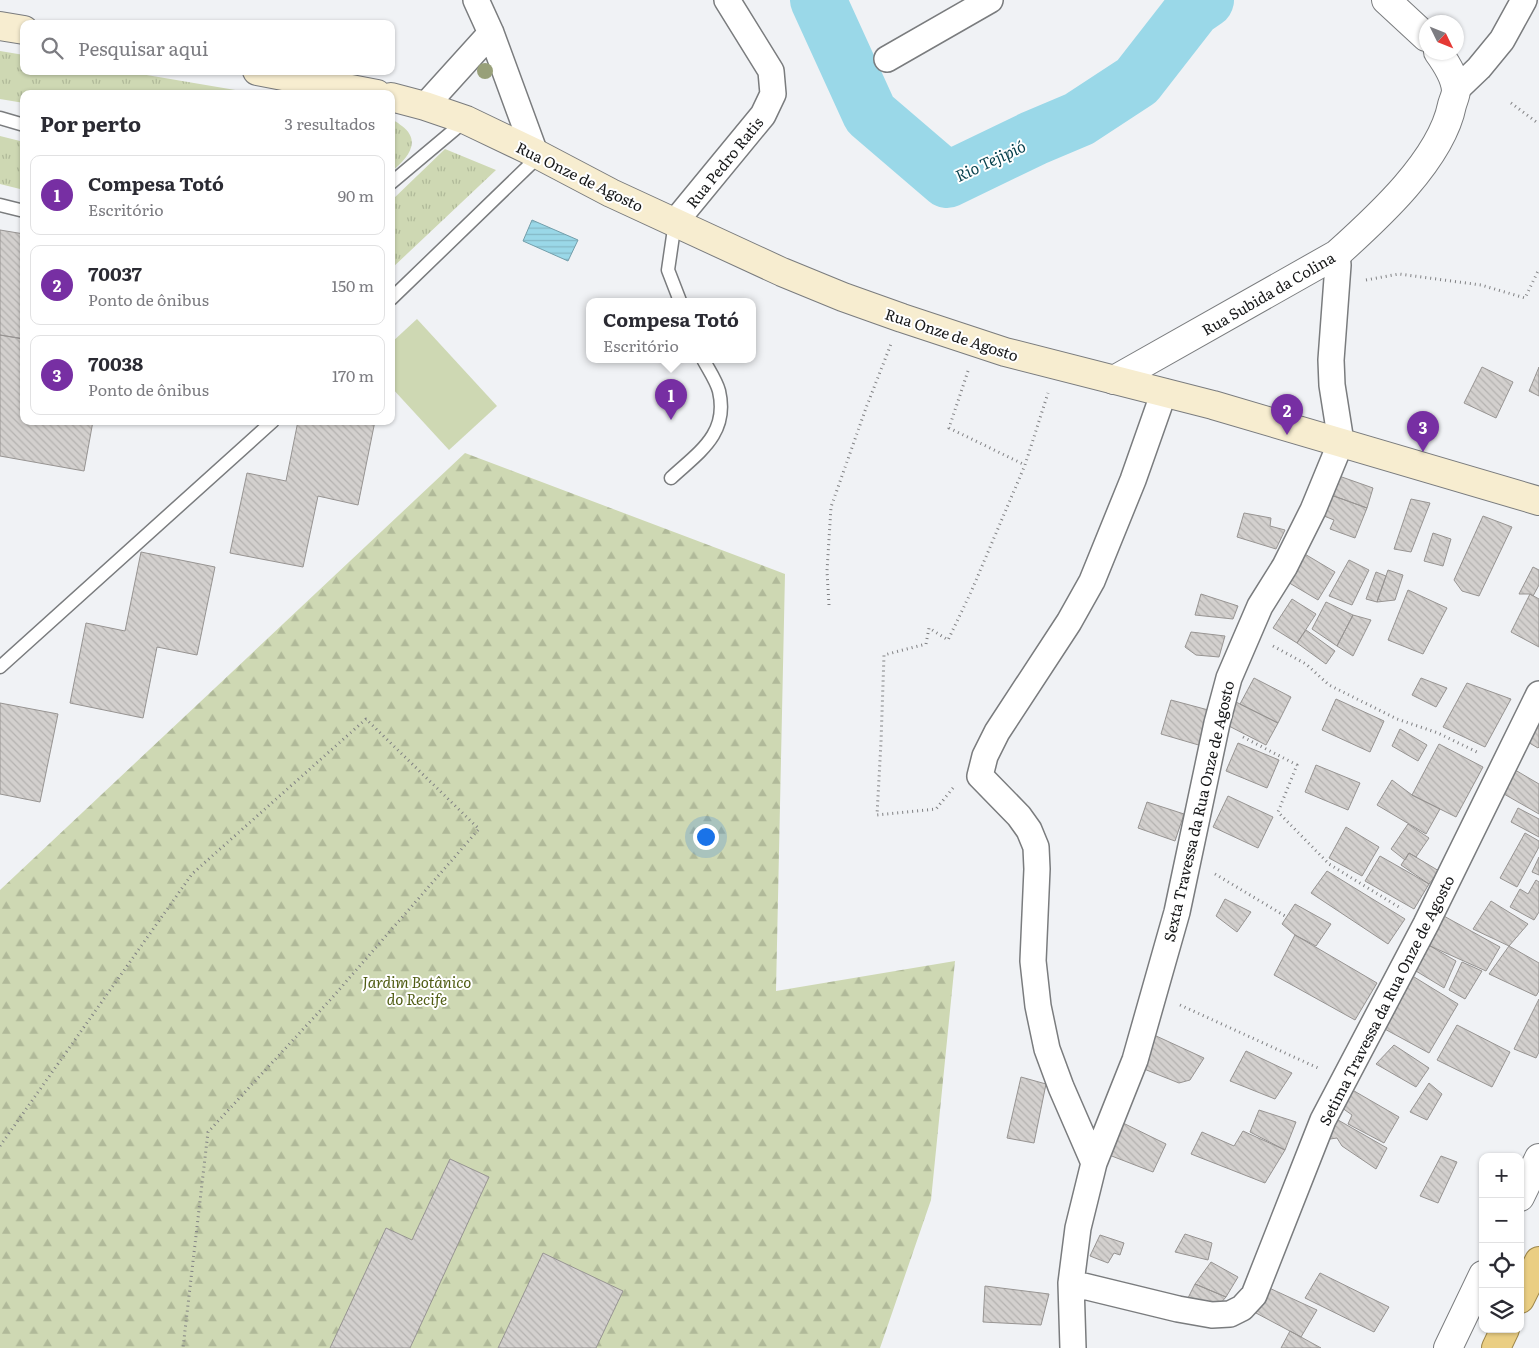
<!DOCTYPE html>
<html lang="pt">
<meta charset="utf-8">
<style>
:root{--surface:#fff;--page:#f2f2f3;--text:#2b2b33;--muted:#7c7c81;--line:#e1e1e2;--accent:#772fa3}
body{margin:0;font-family:Literata,serif;background:var(--page);color:var(--text)}
.controls{position:absolute;right:15px;bottom:15px;display:grid;overflow:hidden;border-radius:10px;box-shadow:0 1px 4px #0004}
.controls button{width:45px;height:45px;display:grid;place-items:center;padding:0;border:0;border-bottom:1px solid var(--line);background:var(--surface);color:var(--text);font:25px sans-serif}
.compass{position:absolute;left:1419px;top:15px;width:45px;height:45px;border-radius:50%;background:var(--surface);box-shadow:0 1px 4px #0004;rotate:133deg}
.you{position:absolute;left:705px;top:836px;width:18px;height:18px;margin:-12px;border:4px solid #fff;border-radius:50%;background:#1a73e8;box-shadow:0 0 0 8px #1a73e833}
.badge{display:grid;place-items:center;width:32px;height:32px;border-radius:50%;background:var(--accent);color:#fff;font-size:16px;font-weight:700}
.pin{position:absolute;translate:-50% -41px;filter:drop-shadow(0 1px 2px #0008)}
.pin::after{content:'';position:absolute;top:26px;width:18px;height:15px;background:inherit;clip-path:polygon(0 0,100% 0,50% 100%)}
.popup{position:absolute;left:586px;top:298px;width:170px;height:65px;box-sizing:border-box;display:grid;place-content:center;border-radius:10px;background:var(--surface);filter:drop-shadow(0 1px 4px #0005);font-size:16px;white-space:nowrap;color:var(--muted)}
.popup b{font-size:19px;color:var(--text)}
.popup::after{content:'';position:absolute;left:50%;top:100%;margin-left:-10px;border:10px solid transparent;border-top-color:var(--surface)}
.list{margin:0;padding:0;list-style:none}
h2{display:flex;justify-content:space-between;align-items:center;height:65px;margin:0;padding:0 20px;font-size:21px}
h2 small{font-size:16px;font-weight:400;color:var(--muted)}
.list li{display:grid;grid-template-columns:32px 1fr auto;gap:15px;align-items:center;box-sizing:border-box;height:80px;margin:0 10px 10px;padding:0 10px;border:1px solid var(--line);border-radius:10px}
.list b{display:block;font-size:19px;white-space:nowrap}
.list p{margin:0;font-size:16px;white-space:nowrap;color:var(--muted)}
.list em{font-size:16px;font-style:normal;color:var(--muted)}
.icon{flex:none;width:28px;height:28px;fill:none;stroke:currentColor;stroke-width:2;stroke-linecap:round;stroke-linejoin:round}
.map{position:relative;flex:none;width:1539px;height:1348px;overflow:hidden}
.search{position:absolute;background:var(--surface);box-shadow:0 1px 4px #0004;left:20px;top:20px;width:375px;height:55px;display:flex;align-items:center;gap:12px;box-sizing:border-box;padding:0 18px;border-radius:10px;color:var(--muted);font-size:19px}
.panel{position:absolute;background:var(--surface);box-shadow:0 1px 4px #0004;left:20px;top:90px;width:375px;height:335px;border-radius:10px}
.map>svg:first-child{display:block}
.forest{fill:url(#forest-firs)}
.park{fill:url(#park-tufts)}
.pitch{fill:#ced8b3}
.water{fill:url(#water-rules);stroke:#739eaa}
.lines{fill:none;stroke-linecap:round;stroke-linejoin:round}
.river{stroke:#9ad8e8;stroke-width:56}
.building{fill:url(#building-back-hatch);stroke:#979492}
.service-casing{stroke:#7a7c7e;stroke-width:15}
.minor-casing{stroke:#7a7c7e;stroke-width:28}
.tertiary-casing{stroke:#7a7c7e;stroke-width:30}
.secondary-casing{stroke:#7a7c7e;stroke-width:30}
.trunk-casing{stroke:#9d864a;stroke-width:30}
.path{stroke:#808183;stroke-width:3;stroke-dasharray:1 4;stroke-linecap:butt}
.service{stroke:#fff;stroke-width:12}
.minor{stroke:#fff;stroke-width:25}
.tertiary{stroke:#fff;stroke-width:28}
.secondary{stroke:#f7edd0;stroke-width:28}
.trunk{stroke:#eace83;stroke-width:28}
.tree{fill:#98a079}
.labels{text-anchor:middle;dominant-baseline:central;stroke-width:4;stroke-linejoin:round;paint-order:stroke}
.street-label{font-size:15px;fill:#171819;stroke:#fff}
.park-label{font-size:15px;font-style:italic;fill:#505d14;stroke:#fff}
.water-label{font-size:16px;font-style:italic;fill:#053f4b;stroke:#fff}
</style>
<div class="map">
<svg width="1539" height="1348" viewBox="0 0 1539 1348">
<defs>
<pattern id="forest-firs" width="22" height="20" patternUnits="userSpaceOnUse" patternTransform="scale(1.25)"><rect width="22" height="20" fill="#ced8b3"/><path d="M5 1l3.5 6h-7zM16 11l3.5 6h-7z" fill="#b0b999"/></pattern>
<pattern id="park-tufts" width="24" height="20" patternUnits="userSpaceOnUse" patternTransform="scale(1.25)"><rect width="24" height="20" fill="#ced8b3"/><path d="M3 7l-1-3M5 7V3M7 7l1-3M15 17l-1-3M17 17v-4M19 17l1-3" fill="none" stroke="#b0b999"/></pattern>
<pattern id="water-rules" width="6" height="5" patternUnits="userSpaceOnUse" patternTransform="scale(1.25)"><rect width="6" height="5" fill="#9ad8e8"/><path d="M0 2.5h6" fill="none" stroke="#84b9c6"/></pattern>
<pattern id="building-back-hatch" width="6" height="6" patternUnits="userSpaceOnUse" patternTransform="scale(1.25)"><rect width="6" height="6" fill="#d3d0ce"/><path d="M-1 5l2 2M0 0l6 6M5-1l2 2" fill="none" stroke="#b4b2b0"/></pattern>
</defs>
<rect width="100%" height="100%" fill="#f0f2f5"/>
<path class="forest" d="M465,453L785,574L776,991L955,961L931,1200L880,1348H0V890Z"/>
<path class="park" d="M0,51L24,55V71H123L259,94H24V103L0,99Z
M391,120C396,121 398,123 402,126C423,142 406,160 391,172Z
M0,136L24,142V190L0,184Z
M445,149L496,170L391,269V201Z"/>
<path class="pitch" d="M417,319L497,406L449,450L391,387V343Z"/>
<path class="water" d="M532,220L578,240L568,261L523,241Z"/>
<g class="lines">
<path class="river" d="M818,0L870,114L947,180L1034,138L1079,119L1137,81L1193,9L1206,0"/>
</g>
<path class="building" d="M0,230L24,234V339L0,335Z
M0,335L24,339V421H93L84,471L0,456Z
M1482,367L1513,382L1496,418L1464,403Z
M1539,367V396L1529,391Z
M298,421H375L358,505L318,496L303,567L230,553L247,473L286,481Z
M1339,476L1373,488L1367,508L1331,495Z
M1331,495L1367,508L1355,538L1330,529L1334,520L1324,516Z
M1411,499L1430,503L1411,552L1394,549Z
M1244,513L1271,518L1270,526L1285,530L1276,549L1237,537Z
M1483,516L1512,527L1479,596L1462,591L1454,580Z
M1433,533L1451,539L1443,566L1424,561Z
M1298,550L1335,572L1318,600L1281,578Z
M141,552L215,567L197,655L157,647L143,718L70,703L86,623L125,631Z
M1349,560L1369,570L1352,605L1329,596Z
M1533,567L1539,570V585L1533,596L1530,594H1519Z
M1388,570L1403,575L1395,600L1377,602Z
M1376,572L1386,576L1377,602L1366,599Z
M1408,590L1447,608L1423,654L1388,640Z
M1201,594L1238,606L1233,619L1195,615Z
M1530,594L1539,599V647L1511,632Z
M1292,599L1316,614L1297,643L1273,628Z
M1326,602L1353,615L1337,646L1312,629Z
M1353,615L1371,620L1353,656L1337,646Z
M1306,630L1335,651L1326,664L1297,643Z
M1191,632L1225,636L1219,657L1196,655L1185,647Z
M1254,678L1291,697L1278,723L1240,704Z
M1421,678L1447,688L1436,707L1412,695Z
M1467,683L1511,699L1485,747L1443,727Z
M1336,699L1384,721L1370,752L1322,730Z
M1171,700L1212,711L1202,746L1161,734Z
M1236,702L1278,723L1266,745L1225,724Z
M0,703L58,714L40,802L0,794Z
M1539,716V747L1538,748L1526,741Z
M1400,729L1427,745L1418,761L1392,746Z
M1238,743L1279,760L1267,788L1226,771Z
M1439,744L1483,767L1456,817L1412,795Z
M1316,765L1360,783L1348,810L1305,792Z
M1510,767L1539,784V814L1497,790Z
M1392,780L1412,795L1440,809L1426,834L1377,805Z
M1228,796L1273,817L1258,848L1213,827Z
M1147,802L1184,814L1175,841L1138,828Z
M1518,808L1539,819V837L1511,822Z
M1408,824L1429,838L1416,857L1409,853L1405,860L1391,849Z
M1346,827L1379,847L1362,876L1329,858Z
M1525,833L1539,841V847L1517,887L1500,878Z
M1409,853L1439,871L1429,884L1401,865Z
M1380,856L1429,884L1414,909L1365,881Z
M1539,857V875L1532,872Z
M1327,871L1405,919L1388,944L1311,893Z
M1536,880L1539,882V912L1534,920L1510,907L1520,889L1528,894Z
M1225,899L1251,912L1237,932L1216,916Z
M1491,901L1528,924L1509,946L1473,929Z
M1295,904L1331,924L1316,946L1295,935L1282,924Z
M1442,915L1500,947L1486,971L1428,945Z
M1295,935L1377,983L1355,1020L1274,975Z
M1425,943L1456,961L1444,988L1411,968Z
M1509,946L1539,963V991L1536,996L1489,974Z
M1462,962L1482,971L1465,999L1449,990Z
M1406,972L1458,1004L1429,1053L1381,1027Z
M1539,999V1052L1536,1058L1514,1049Z
M1457,1025L1510,1052L1492,1087L1437,1060Z
M1154,1035L1204,1058L1190,1080L1179,1083L1139,1067Z
M1394,1045L1429,1068L1416,1087L1376,1064Z
M1246,1051L1292,1073L1275,1099L1230,1081Z
M1021,1077L1046,1084L1034,1143L1007,1138Z
M1429,1083L1442,1094L1427,1120L1410,1112Z
M1349,1088L1399,1117L1384,1143L1348,1124L1352,1115L1338,1105Z
M1259,1110L1296,1122L1285,1150L1250,1132Z
M1331,1116L1387,1148L1376,1169L1342,1146L1337,1138L1323,1140Z
M1121,1122L1166,1144L1153,1172L1104,1153Z
M1243,1131L1285,1150L1265,1183L1191,1154L1202,1132L1234,1146Z
M1441,1156L1457,1162L1438,1203L1420,1196Z
M450,1159L489,1177L410,1348H330L386,1228L412,1240Z
M1185,1234L1212,1243L1208,1260L1175,1252Z
M1100,1235L1124,1243L1120,1255L1114,1253L1108,1263L1090,1256Z
M543,1253L623,1291L596,1348H498Z
M1211,1262L1238,1277L1226,1297L1195,1284Z
M1320,1273L1389,1307L1374,1332L1305,1298Z
M1195,1284L1226,1297L1219,1305L1188,1298Z
M985,1286L1049,1294L1041,1325L983,1322Z
M1267,1287L1317,1310L1301,1337L1256,1313Z
M1290,1331L1301,1337L1321,1348H1281Z"/>
<g class="lines">
<defs>
<path id="service" d="M0,118L24,125
M391,183L466,120
M0,205L24,211
M675,222L668,270L680,301
M391,299L540,155
M671,478C699,452 729,434 719,391C716,380 708,369 703,359
M0,667L273,421"/>
<path id="minor" d="M476,0L491,33L535,153
M887,59L990,0
M1456,90L1479,68L1502,40L1524,0
M425,106L491,33
M675,222L763,115L773,94L771,71L727,0
M1094,1163L1135,1060L1177,912L1217,723L1229,678L1260,606L1285,566L1313,510L1341,442L1332,385L1331,360L1338,265L1337,254
M1071,1283L1178,1309L1212,1315L1230,1314L1242,1308L1254,1295L1323,1120L1426,924L1539,694
M1073,1348L1071,1283L1078,1228L1094,1163L1061,1087L1047,1049L1038,1006L1033,961L1037,869L1036,847L1029,830L1019,816L980,776L985,756L997,732L1069,622L1092,581L1133,480L1164,392"/>
<path id="tertiary" d="M1386,0L1426,37
M1114,380L1337,254C1377,218 1441,160 1452,105C1453,101 1456,95 1456,90C1455,77 1446,63 1438,52
M1520,1197L1539,1158
M1448,1348L1483,1275"/>
<path id="secondary" d="M0,26L24,30
M257,71L377,94
M391,97L425,106L466,120L535,153L611,193L782,272L843,297L902,318L1005,352L1213,405L1539,501"/>
<path id="trunk" d="M1520,1299L1539,1261
M1496,1348L1505,1329"/>
</defs>
<use href="#service" class="service-casing"/>
<use href="#minor" class="minor-casing"/>
<use href="#tertiary" class="tertiary-casing"/>
<use href="#secondary" class="secondary-casing"/>
<use href="#trunk" class="trunk-casing"/>
<path class="path" d="M1511,103L1539,124
M1366,280L1399,274L1481,285L1525,298L1539,269
M968,371L949,428L1025,465
M829,605L827,571L831,507L866,408L891,344
M1273,646L1306,664L1329,685L1397,719L1438,733L1479,753
M1243,737L1297,765L1278,812L1329,864L1402,909
M953,788L936,809L877,815L881,742L884,655L926,644L929,628L948,640L971,592L1025,465L1048,393
M1215,874L1285,916
M1180,1005L1318,1068
M0,1146L192,874L366,719L479,829L331,999L208,1132L183,1348"/>
<use href="#service" class="service"/>
<use href="#minor" class="minor"/>
<use href="#tertiary" class="tertiary"/>
<use href="#secondary" class="secondary"/>
<use href="#trunk" class="trunk"/>
</g>
<circle class="tree" cx="485" cy="71" r="8"/>
<g class="labels">
<g class="street-label">
<text transform="translate(724 162) rotate(-51)">Rua Pedro Ratis</text>
<text transform="translate(580 176) rotate(26)">Rua Onze de Agosto</text>
<text transform="translate(1268 293) rotate(-30)">Rua Subida da Colina</text>
<text transform="translate(952 334) rotate(18)">Rua Onze de Agosto</text>
<text transform="translate(1198 811) rotate(-77)">Sexta Travessa da Rua Onze de Agosto</text>
<text transform="translate(1386 1000) rotate(-63)">Setima Travessa da Rua Onze de Agosto</text>
</g>
<g class="park-label">
<text x="417" y="981">Jardim Botânico<tspan x="417" dy="17">do Recife</tspan></text>
</g>
<g class="water-label">
<text transform="translate(990 160) rotate(-25)">Rio Tejipió</text>
</g>
</g>
</svg>
<div class="controls">
<button>+</button>
<button>−</button>
<button><svg class="icon" aria-label="locate" viewBox="0 0 24 24"><circle cx="12" cy="12" r="6"/><path d="M12 2v4M12 18v4M2 12h4M18 12h4"/></svg></button>
<button><svg class="icon" aria-label="layers" viewBox="0 0 24 24"><path d="M12 4l9 5-9 5-9-5zM3 14l9 5 9-5"/></svg></button>
</div>
<svg class="compass" viewBox="-18 -18 36 36"><path d="M0-13l5 13h-10z" fill="#e53935"/><path d="M0 13l5-13h-10z" fill="#7c7c81"/></svg>
<div class="you"></div>
<div class="pin badge" style="left:671px;top:420px">1</div>
<div class="popup"><b>Compesa Totó</b>Escritório</div>
<div class="pin badge" style="left:1287px;top:435px">2</div>
<div class="pin badge" style="left:1423px;top:452px">3</div>
<div class="search"><svg class="icon" aria-label="search" viewBox="0 0 24 24"><circle cx="10" cy="10" r="6"/><path d="M15 15l6 6"/></svg>Pesquisar aqui</div>
<section class="panel">
<h2>Por perto<small>3 resultados</small></h2>
<ul class="list">
<li><span class="badge">1</span><div><b>Compesa Totó</b><p>Escritório</p></div><em>90 m</em></li>
<li><span class="badge">2</span><div><b>70037</b><p>Ponto de ônibus</p></div><em>150 m</em></li>
<li><span class="badge">3</span><div><b>70038</b><p>Ponto de ônibus</p></div><em>170 m</em></li>
</ul>
</section>
</div>
